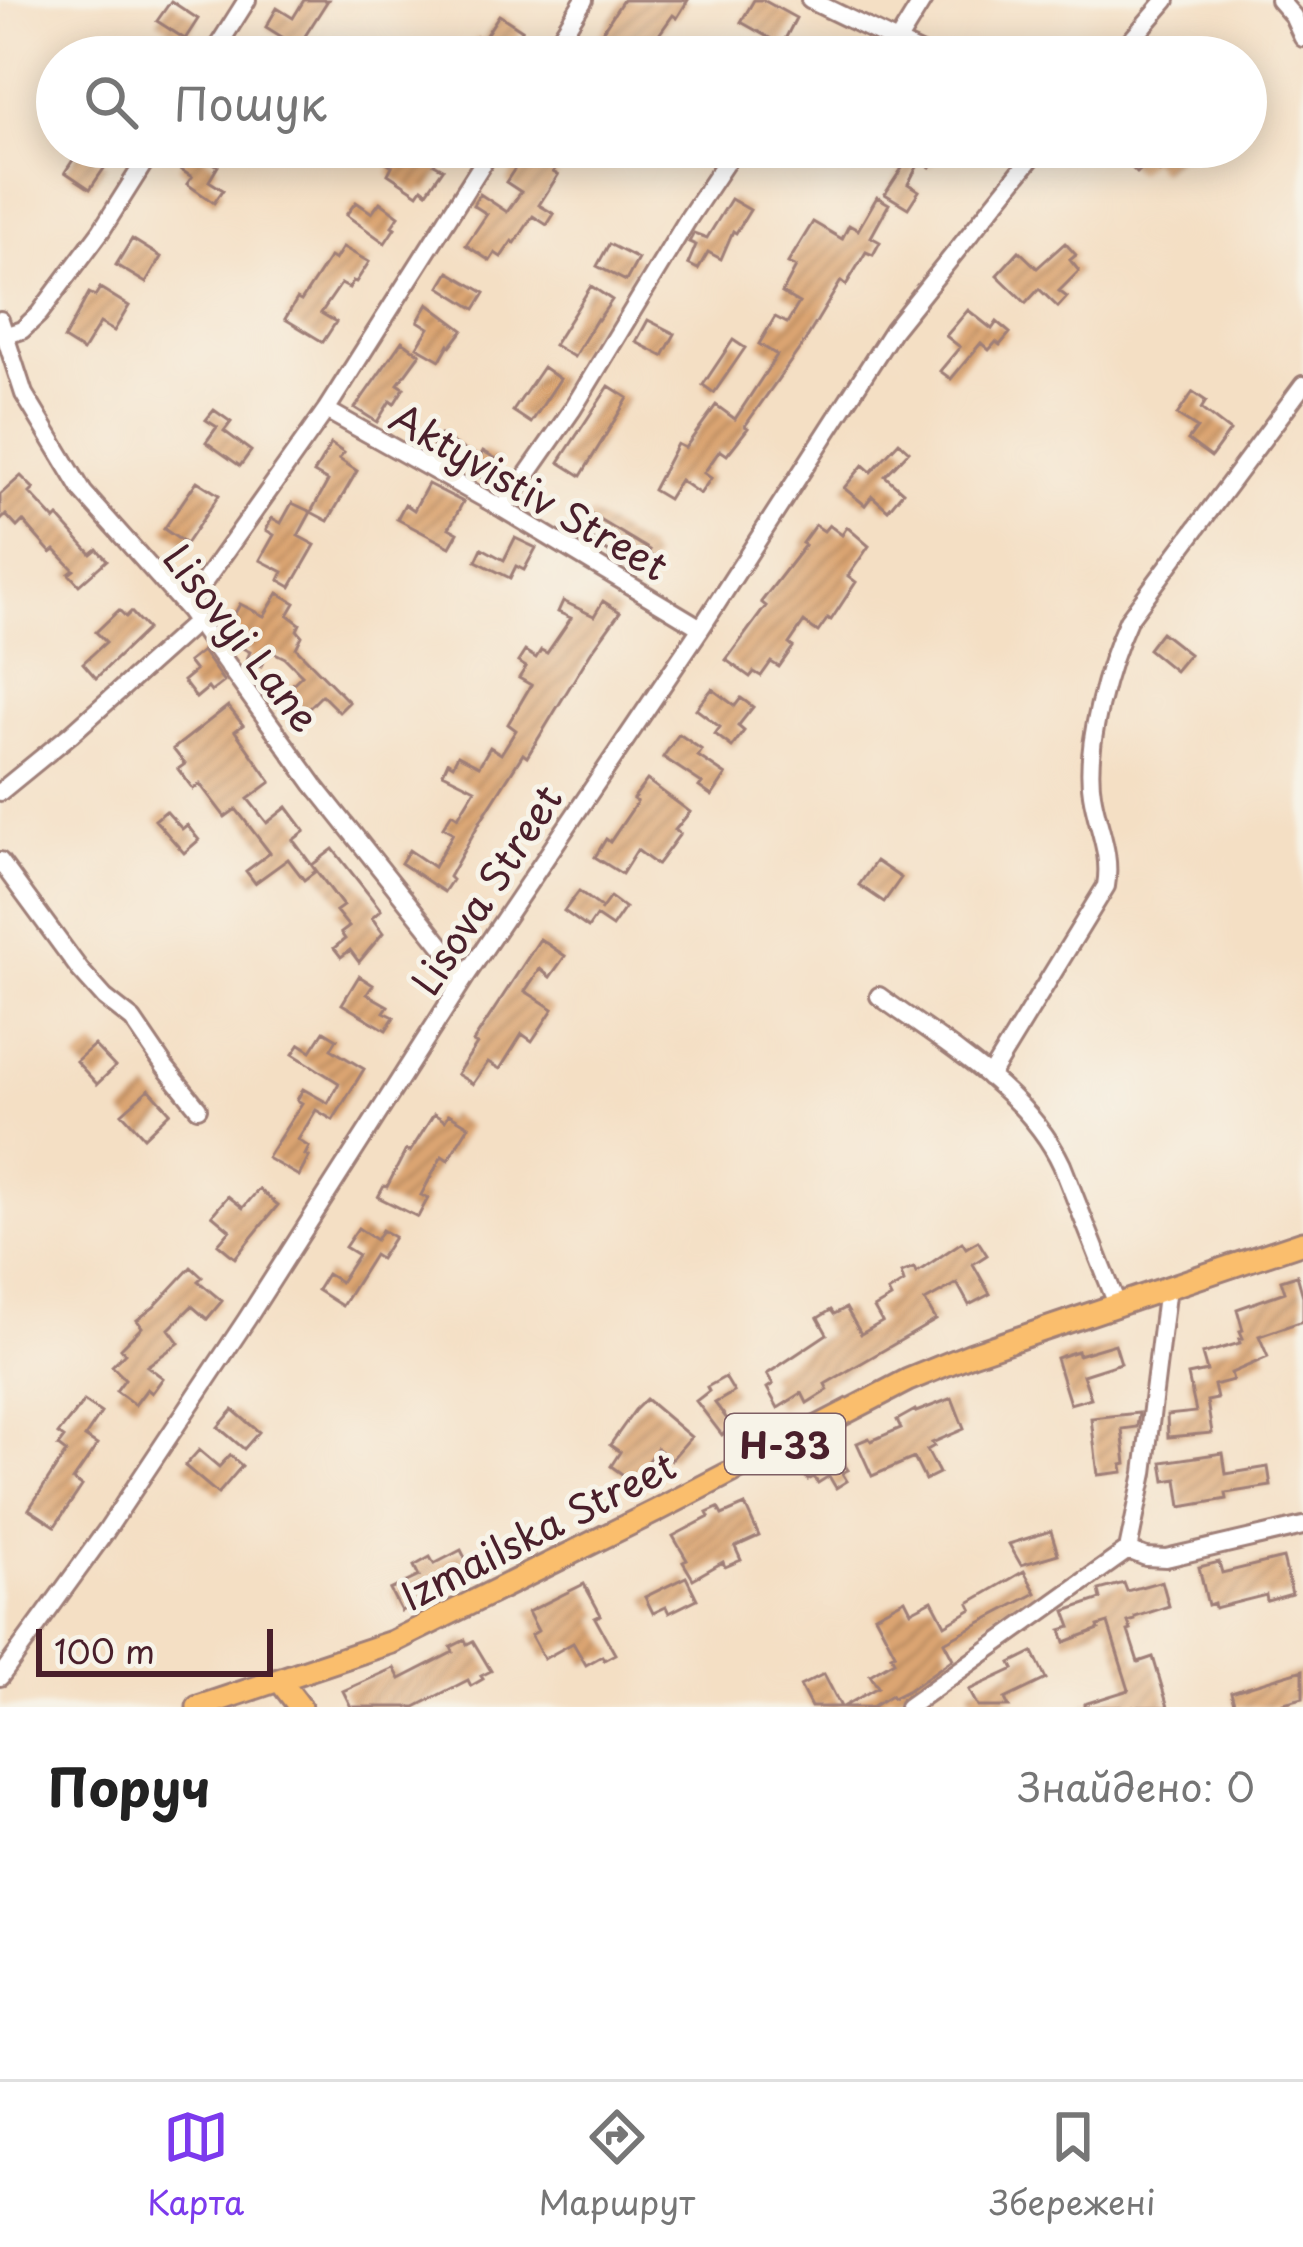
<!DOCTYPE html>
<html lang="uk">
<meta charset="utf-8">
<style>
:root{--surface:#fff;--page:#f2f2f2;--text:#222;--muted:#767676;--line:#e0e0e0;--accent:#7c3aed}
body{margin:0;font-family:"Playpen Sans",sans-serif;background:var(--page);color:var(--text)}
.scale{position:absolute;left:36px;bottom:30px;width:237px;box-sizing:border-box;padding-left:12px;border:6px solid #4a1f2b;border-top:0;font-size:33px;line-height:42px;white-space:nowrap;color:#4a1f2b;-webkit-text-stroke:9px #f7f3e8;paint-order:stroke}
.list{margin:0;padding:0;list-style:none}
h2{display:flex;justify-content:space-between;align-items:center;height:156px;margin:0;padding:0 48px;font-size:51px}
h2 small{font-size:39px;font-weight:400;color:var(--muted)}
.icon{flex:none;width:66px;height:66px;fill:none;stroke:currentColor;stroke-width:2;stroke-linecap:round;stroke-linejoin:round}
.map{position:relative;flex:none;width:1303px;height:1707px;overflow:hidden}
.search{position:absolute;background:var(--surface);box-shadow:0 6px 30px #0003;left:36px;right:36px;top:36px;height:132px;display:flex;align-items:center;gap:30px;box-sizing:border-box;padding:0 42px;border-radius:66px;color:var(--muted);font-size:45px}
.sheet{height:372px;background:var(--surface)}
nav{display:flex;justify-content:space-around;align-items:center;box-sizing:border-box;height:168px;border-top:3px solid var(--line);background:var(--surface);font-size:33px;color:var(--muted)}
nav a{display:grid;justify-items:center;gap:6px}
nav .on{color:var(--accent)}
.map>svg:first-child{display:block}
.building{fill:url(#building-hatch)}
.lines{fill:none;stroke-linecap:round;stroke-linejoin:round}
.minor-casing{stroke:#9f7f78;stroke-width:22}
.major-casing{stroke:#9f7f78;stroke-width:27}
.minor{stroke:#fff;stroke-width:16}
.major{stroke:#fabe6d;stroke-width:21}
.labels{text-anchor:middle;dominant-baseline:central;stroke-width:10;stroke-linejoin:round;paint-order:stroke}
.shield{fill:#f7f3e8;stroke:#7e5f64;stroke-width:3}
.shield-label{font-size:36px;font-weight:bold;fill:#4a1f2b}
.street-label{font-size:39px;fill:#4a1f2b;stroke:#f7f3e8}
</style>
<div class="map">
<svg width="1303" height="1707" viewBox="0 0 1303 1707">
<defs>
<pattern id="building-hatch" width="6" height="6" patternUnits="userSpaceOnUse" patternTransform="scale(3)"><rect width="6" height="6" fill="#dba572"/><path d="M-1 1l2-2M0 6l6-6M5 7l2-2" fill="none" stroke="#b4865e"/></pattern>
</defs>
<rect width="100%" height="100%" fill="#f7f3e8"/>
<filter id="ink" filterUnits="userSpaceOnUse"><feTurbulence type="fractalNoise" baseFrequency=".00833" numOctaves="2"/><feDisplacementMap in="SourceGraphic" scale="24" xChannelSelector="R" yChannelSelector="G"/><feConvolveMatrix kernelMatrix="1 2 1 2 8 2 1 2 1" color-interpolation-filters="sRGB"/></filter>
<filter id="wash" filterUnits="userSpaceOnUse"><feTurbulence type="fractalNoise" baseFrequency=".004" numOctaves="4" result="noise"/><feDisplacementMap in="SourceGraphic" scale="48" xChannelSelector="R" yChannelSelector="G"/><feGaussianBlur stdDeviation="2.7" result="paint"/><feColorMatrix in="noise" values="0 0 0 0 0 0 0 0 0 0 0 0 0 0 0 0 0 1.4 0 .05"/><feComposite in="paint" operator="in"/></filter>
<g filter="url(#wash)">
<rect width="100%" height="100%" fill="#f4dfc4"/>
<g id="blocks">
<path class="building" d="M304,0H328L298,47L266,27L277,8L293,18Z
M623,0H688L677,18L673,15L643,57H601L590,50Z
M754,0H763L796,18L782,45L741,22Z
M171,1L198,19L185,39L157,21Z
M499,15L522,30L505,57H464L477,37L482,41Z
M391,147H438L435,152L440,155L434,164L443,169L427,192L422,188L418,194L388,174L392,166L382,159Z
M529,147H569L553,172L558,175L539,205L554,214L547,225L533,216L515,243L512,241L501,257L495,253L490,261L466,245L487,214L473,205L480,194L507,212L521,192L506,182Z
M897,147H942L930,167L920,161L908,184L919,191L908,208L885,194L908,159L905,158L908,153Z
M1111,147H1190L1160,172L1151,160L1137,173Z
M81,148L107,164L90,189L65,172Z
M191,149L218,166L209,181L223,190L214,203L187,184L192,177L178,168Z
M877,197L889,204L871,237L880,242L873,255L866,252L846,285L841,281L805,341L745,426L748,428L727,455L720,450L704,473L711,478L700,494L680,480L668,499L653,490L677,444L685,448L716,405L735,419L777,355L759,344L775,317L787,323L799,303L782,293L796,267L788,263L813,222L842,239L849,225L858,230Z
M731,199L750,210L736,233L733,231L721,259L708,252L698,269L688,264L696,245L689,242L694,233L707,238Z
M356,202L372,213L380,202L399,216L392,226L395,228L385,243L346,215Z
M132,239L161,257L146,283L116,265Z
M1065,243L1076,255L1070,260L1079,271L1059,291L1067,297L1058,307L1039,289L1026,303L997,275L1019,251L1037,268Z
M609,244L638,259L626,281L597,266Z
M343,247L369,262L356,282L353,281L349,288L341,284L321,313L336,322L323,342L285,319L297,299L301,301L330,257L335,260Z
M449,272L485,293L475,309L440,287Z
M591,286L612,300L598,320L597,319L574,357L554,345Z
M100,288L129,306L114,331L100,323L83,351L64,339L89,293L95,296Z
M428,304L463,330L451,346L449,344L440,360L417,347L429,328L418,321Z
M968,310L992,329L997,322L1010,333L1000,345L996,342L989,350L981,343L951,379L940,371L960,347L946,336Z
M648,320L675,334L663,356L636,342Z
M733,340L745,348L714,393L703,385Z
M402,341L420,354L398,384L404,388L394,404L390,401L377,422L355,408Z
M543,367L560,379L531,423L513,411Z
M609,386L628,398L581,476L559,462Z
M1193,392L1206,401L1201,409L1230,431L1211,457L1188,440L1197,428L1177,415Z
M214,410L231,422L224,431L251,451L240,466L206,442L217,427L206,420Z
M440,435L474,456L475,454L480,457L483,451L500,461L487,481L433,448Z
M899,442L909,451L885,476L903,492L888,510L872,496L865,505L844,488L863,465L871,472Z
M331,444L344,453L339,459L357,471L328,521L311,512L328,481L314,473Z
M21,476L34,489L30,493L55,520L58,517L91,554L97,549L107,560L79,585L69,574L74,570L55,550L51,553L23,521L17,527L6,515L0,521V495Z
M197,481L219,495L186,544L164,529Z
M428,484L463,502L449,528L458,533L450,547L397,519L405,504L414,510Z
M292,503L311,512L298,536L315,545L291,587L279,580L283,572L260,560L274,535L266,530L272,518L281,523Z
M590,514L650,550L648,553L655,558L646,571L632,562L628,568L610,556L611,554L603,548L605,546L580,533Z
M815,525L824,531L829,525L842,535L847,527L869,546L848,576L856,582L831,620L828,618L818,632L804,622L789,644L793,647L779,667L771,662L761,676L754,672L750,677L726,660L766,606L761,602L805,545L802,543Z
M515,538L536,548L524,570L516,566L510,578L476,561L482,548L504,560Z
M278,593L295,603L288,615L300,624L297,630L302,636L296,648L349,702L339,712L322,695L299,718L279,697L302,675L285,658L269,650L261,666L247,659L250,652L231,642L234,636L225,632L240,604L264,616Z
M563,601L594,616L603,601L620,612L591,652L527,757L523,754L481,820L449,877L452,880L444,892L401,863L409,850L434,867L453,833L443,827L452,813L458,817L475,789L443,773L448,762L453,765L458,755L479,766L490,747L501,754L516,730L508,724L531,685L519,678L526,667L518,662L525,651L536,658L541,650L547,653L571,618L558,612Z
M119,610L126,617L131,612L147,629L96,678L83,663L106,642L96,632Z
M1161,632L1189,654L1175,671L1148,649Z
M202,651L224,682L211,692L208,688L196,698L183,681L195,671L188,662Z
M712,689L735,706L741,698L753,707L738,726L744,731L732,747L715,734L720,727L696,709Z
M228,706L243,725L235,731L271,782L248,799L267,823L287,807L305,831L293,840L316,871L304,880L288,859L255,883L246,871L270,853L236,809L225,817L200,784L193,789L178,769L185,764L173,749Z
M679,734L702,750L698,756L726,775L712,796L699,787L702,783L663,757Z
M647,780L690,812L675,830L680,834L657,865L637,850L622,874L595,857L606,839L610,842L637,802L633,799Z
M166,811L182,829L187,825L199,840L184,853L155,820Z
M333,849L381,910L372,918L383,933L359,962L350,950L341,957L334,948L345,939L341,933L349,927L336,911L343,906L312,865Z
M876,861L901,878L884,902L859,885Z
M579,891L602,908L600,911L610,897L625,908L612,927L596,916L588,928L564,911Z
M540,939L565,956L550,977L540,969L525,991L553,1009L532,1041L522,1034L500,1069L488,1062L473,1084L457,1074L477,1044L473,1042Z
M359,976L373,985L367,994L388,1006L384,1012L394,1017L386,1030L342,1004Z
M324,1031L337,1039L331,1049L364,1069L333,1120L316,1110L298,1140L309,1147L305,1155L309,1157L299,1176L267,1158L302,1103L297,1100L303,1089L328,1103L339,1083L293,1054L300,1044L311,1051Z
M94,1045L115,1067L97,1084L76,1061Z
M149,1089L170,1112L144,1137L122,1113Z
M434,1114L445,1121L449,1114L469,1126L448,1160L442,1156L421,1195L428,1198L418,1217L378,1197L384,1186L387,1187L406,1150L410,1152Z
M259,1189L278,1205L235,1258L218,1244L230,1230L212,1215L228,1196L243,1208Z
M358,1228L376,1240L382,1230L394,1237L380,1259L374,1255L342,1306L317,1290L327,1274L340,1282L358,1255L345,1247Z
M978,1241L987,1255L973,1264L990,1294L969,1305L957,1283L925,1301L936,1320L825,1384L828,1390L807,1403L802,1393L778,1408L767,1388L773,1384L767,1374L827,1334L818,1318L831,1310L834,1314L846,1308L861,1334L882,1322L874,1308L891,1298L888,1292L904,1282L901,1273L914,1268L916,1273L962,1242L966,1248Z
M191,1267L202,1277L198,1281L222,1301L207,1319L192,1306L169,1329L179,1343L147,1366L163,1378L152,1393L147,1389L135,1405L116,1391L125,1379L112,1366L125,1353L121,1348L142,1327L137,1320L154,1307Z
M1297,1275L1303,1296V1321L1259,1336L1268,1357L1231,1373L1233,1380L1214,1385L1217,1399L1207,1401L1212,1433L1168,1437L1167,1415L1196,1412L1188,1375L1207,1371L1202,1354L1240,1343L1239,1339L1243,1338L1240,1331L1243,1330L1237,1309L1285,1292L1281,1280Z
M1115,1344L1121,1363L1083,1375L1091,1398L1070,1404L1056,1358L1077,1351L1078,1355Z
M725,1377L734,1392L715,1403L733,1427L722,1435L696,1401L709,1391L707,1387Z
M952,1398L964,1429L932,1443L934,1446L927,1450L939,1473L925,1480L914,1458L872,1476L857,1443L869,1438L871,1441L901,1428L897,1420L915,1410L916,1412Z
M646,1399L691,1437L671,1460L657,1448L633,1482L611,1466L620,1452L610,1445L635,1410Z
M84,1401L101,1413L85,1437L97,1445L73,1480L82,1486L55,1526L29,1509L66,1452L58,1446L64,1438L58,1434Z
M233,1410L259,1432L244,1449L218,1427Z
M1139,1413L1137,1427L1122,1429L1126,1464L1122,1465L1123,1472L1098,1475L1091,1418Z
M833,1448L848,1470L842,1473L847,1481L836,1488L829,1476L818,1483L814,1477L808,1480L801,1469Z
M199,1450L219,1467L230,1455L242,1466L218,1494L185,1466Z
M1223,1453L1226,1474L1268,1467L1271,1486L1226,1493L1227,1499L1181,1507L1177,1479L1165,1481L1162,1462Z
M745,1505L759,1536L735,1547L741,1560L725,1567L723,1562L693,1579L683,1562L687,1560L673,1536L709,1517L707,1513L718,1508L722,1515Z
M1051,1531L1058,1554L1021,1565L1009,1544Z
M461,1550L466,1560L476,1556L482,1568L451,1584L450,1580L421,1597L423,1600L401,1611L390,1590L419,1576L414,1566L430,1557L434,1564Z
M1283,1558L1292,1594L1267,1601L1266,1595L1215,1608L1214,1603L1208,1605L1199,1567L1219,1562L1222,1573Z
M1024,1571L1036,1593L944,1642L953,1659L909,1690L893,1698L891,1695L872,1707H843L878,1687L870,1675L894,1661L891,1655L895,1653L875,1615L905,1599L911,1611L932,1600L945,1625L972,1609L969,1603Z
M686,1577L697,1599L669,1613L666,1607L653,1613L645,1597Z
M1162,1581L1169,1606L1135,1617V1620L1128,1622L1131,1630L1128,1631L1138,1662L1153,1657L1168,1707H1084V1704L1129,1690L1108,1623L1098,1626L1099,1629L1065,1642L1061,1630L1071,1627L1065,1611L1101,1599L1099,1590L1124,1583L1127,1591Z
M584,1584L601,1615L595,1618L615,1654L604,1660L602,1656L586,1665L573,1643L544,1659L531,1635L538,1631L528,1612Z
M465,1640L467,1644L473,1641L491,1671L481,1676L483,1679L471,1686L468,1680L415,1707H351L343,1691L394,1668L400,1679L453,1652L451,1647Z
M1033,1652L1046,1679L1005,1699L1009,1707H978L969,1690L1014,1669L1011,1663Z
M1303,1670V1698L1283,1703L1284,1707H1235L1231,1692Z
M824,1674L841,1707H811L800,1686Z"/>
</g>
</g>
<g filter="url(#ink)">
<use href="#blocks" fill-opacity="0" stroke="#9f7f78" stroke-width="3"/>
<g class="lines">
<defs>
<path id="minor" d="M810,0L928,57
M1279,0L1293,16L1303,38
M211,57L247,0
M548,57L584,0
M888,57L923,0
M1117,57L1166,0
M765,147C784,161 813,170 828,147
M0,320L24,394L83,492L189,611L314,785L466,976
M4,336L22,330L39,314L101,231L154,147
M326,410L503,509L701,628
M503,509L572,410L688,219L736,147
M189,611L194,596L326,410L493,147
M0,792L71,734L196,622
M0,861L80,970L105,998L133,1020L165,1067L198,1108
M879,996C944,1044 1027,1090 1062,1165L1117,1304
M989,1077L1106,886C1112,852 1097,827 1092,794C1084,746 1108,664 1128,620L1303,385
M1128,1550L1144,1473L1167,1287
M0,1677L106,1531L247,1319L466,976L701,628L893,330L1040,147
M908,1707L1128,1550L1146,1557L1166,1558L1303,1526"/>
<path id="major" d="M280,1681L300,1707
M198,1707L392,1642L656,1511L908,1380L972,1354L1303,1242"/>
</defs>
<use href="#minor" class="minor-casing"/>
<use href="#major" class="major-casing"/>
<use href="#minor" class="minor"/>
<use href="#major" class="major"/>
</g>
</g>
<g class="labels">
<rect class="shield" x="725" y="1414" width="120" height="60" rx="9"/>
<g class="shield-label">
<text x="785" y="1444">Н-33</text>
</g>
<g class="street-label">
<text transform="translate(530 490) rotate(30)">Aktyvistiv Street</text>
<text transform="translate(243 637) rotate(52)">Lisovyi Lane</text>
<text transform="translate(485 889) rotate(-57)">Lisova Street</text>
<text transform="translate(537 1529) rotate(-27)">Izmailska Street</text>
</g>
</g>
</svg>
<div class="scale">100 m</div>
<div class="search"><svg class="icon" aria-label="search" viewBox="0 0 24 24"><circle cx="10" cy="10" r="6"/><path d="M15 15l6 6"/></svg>Пошук</div>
</div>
<section class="sheet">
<h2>Поруч<small>Знайдено: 0</small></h2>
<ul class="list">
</ul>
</section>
<nav>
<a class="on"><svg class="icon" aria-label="map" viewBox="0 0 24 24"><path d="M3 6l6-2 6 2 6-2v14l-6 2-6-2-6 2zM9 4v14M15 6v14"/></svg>Карта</a>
<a><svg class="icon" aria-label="directions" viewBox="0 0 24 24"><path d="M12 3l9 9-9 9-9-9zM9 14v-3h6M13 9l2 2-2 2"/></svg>Маршрут</a>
<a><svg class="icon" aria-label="saved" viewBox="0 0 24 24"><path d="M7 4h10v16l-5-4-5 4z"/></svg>Збережені</a>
</nav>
